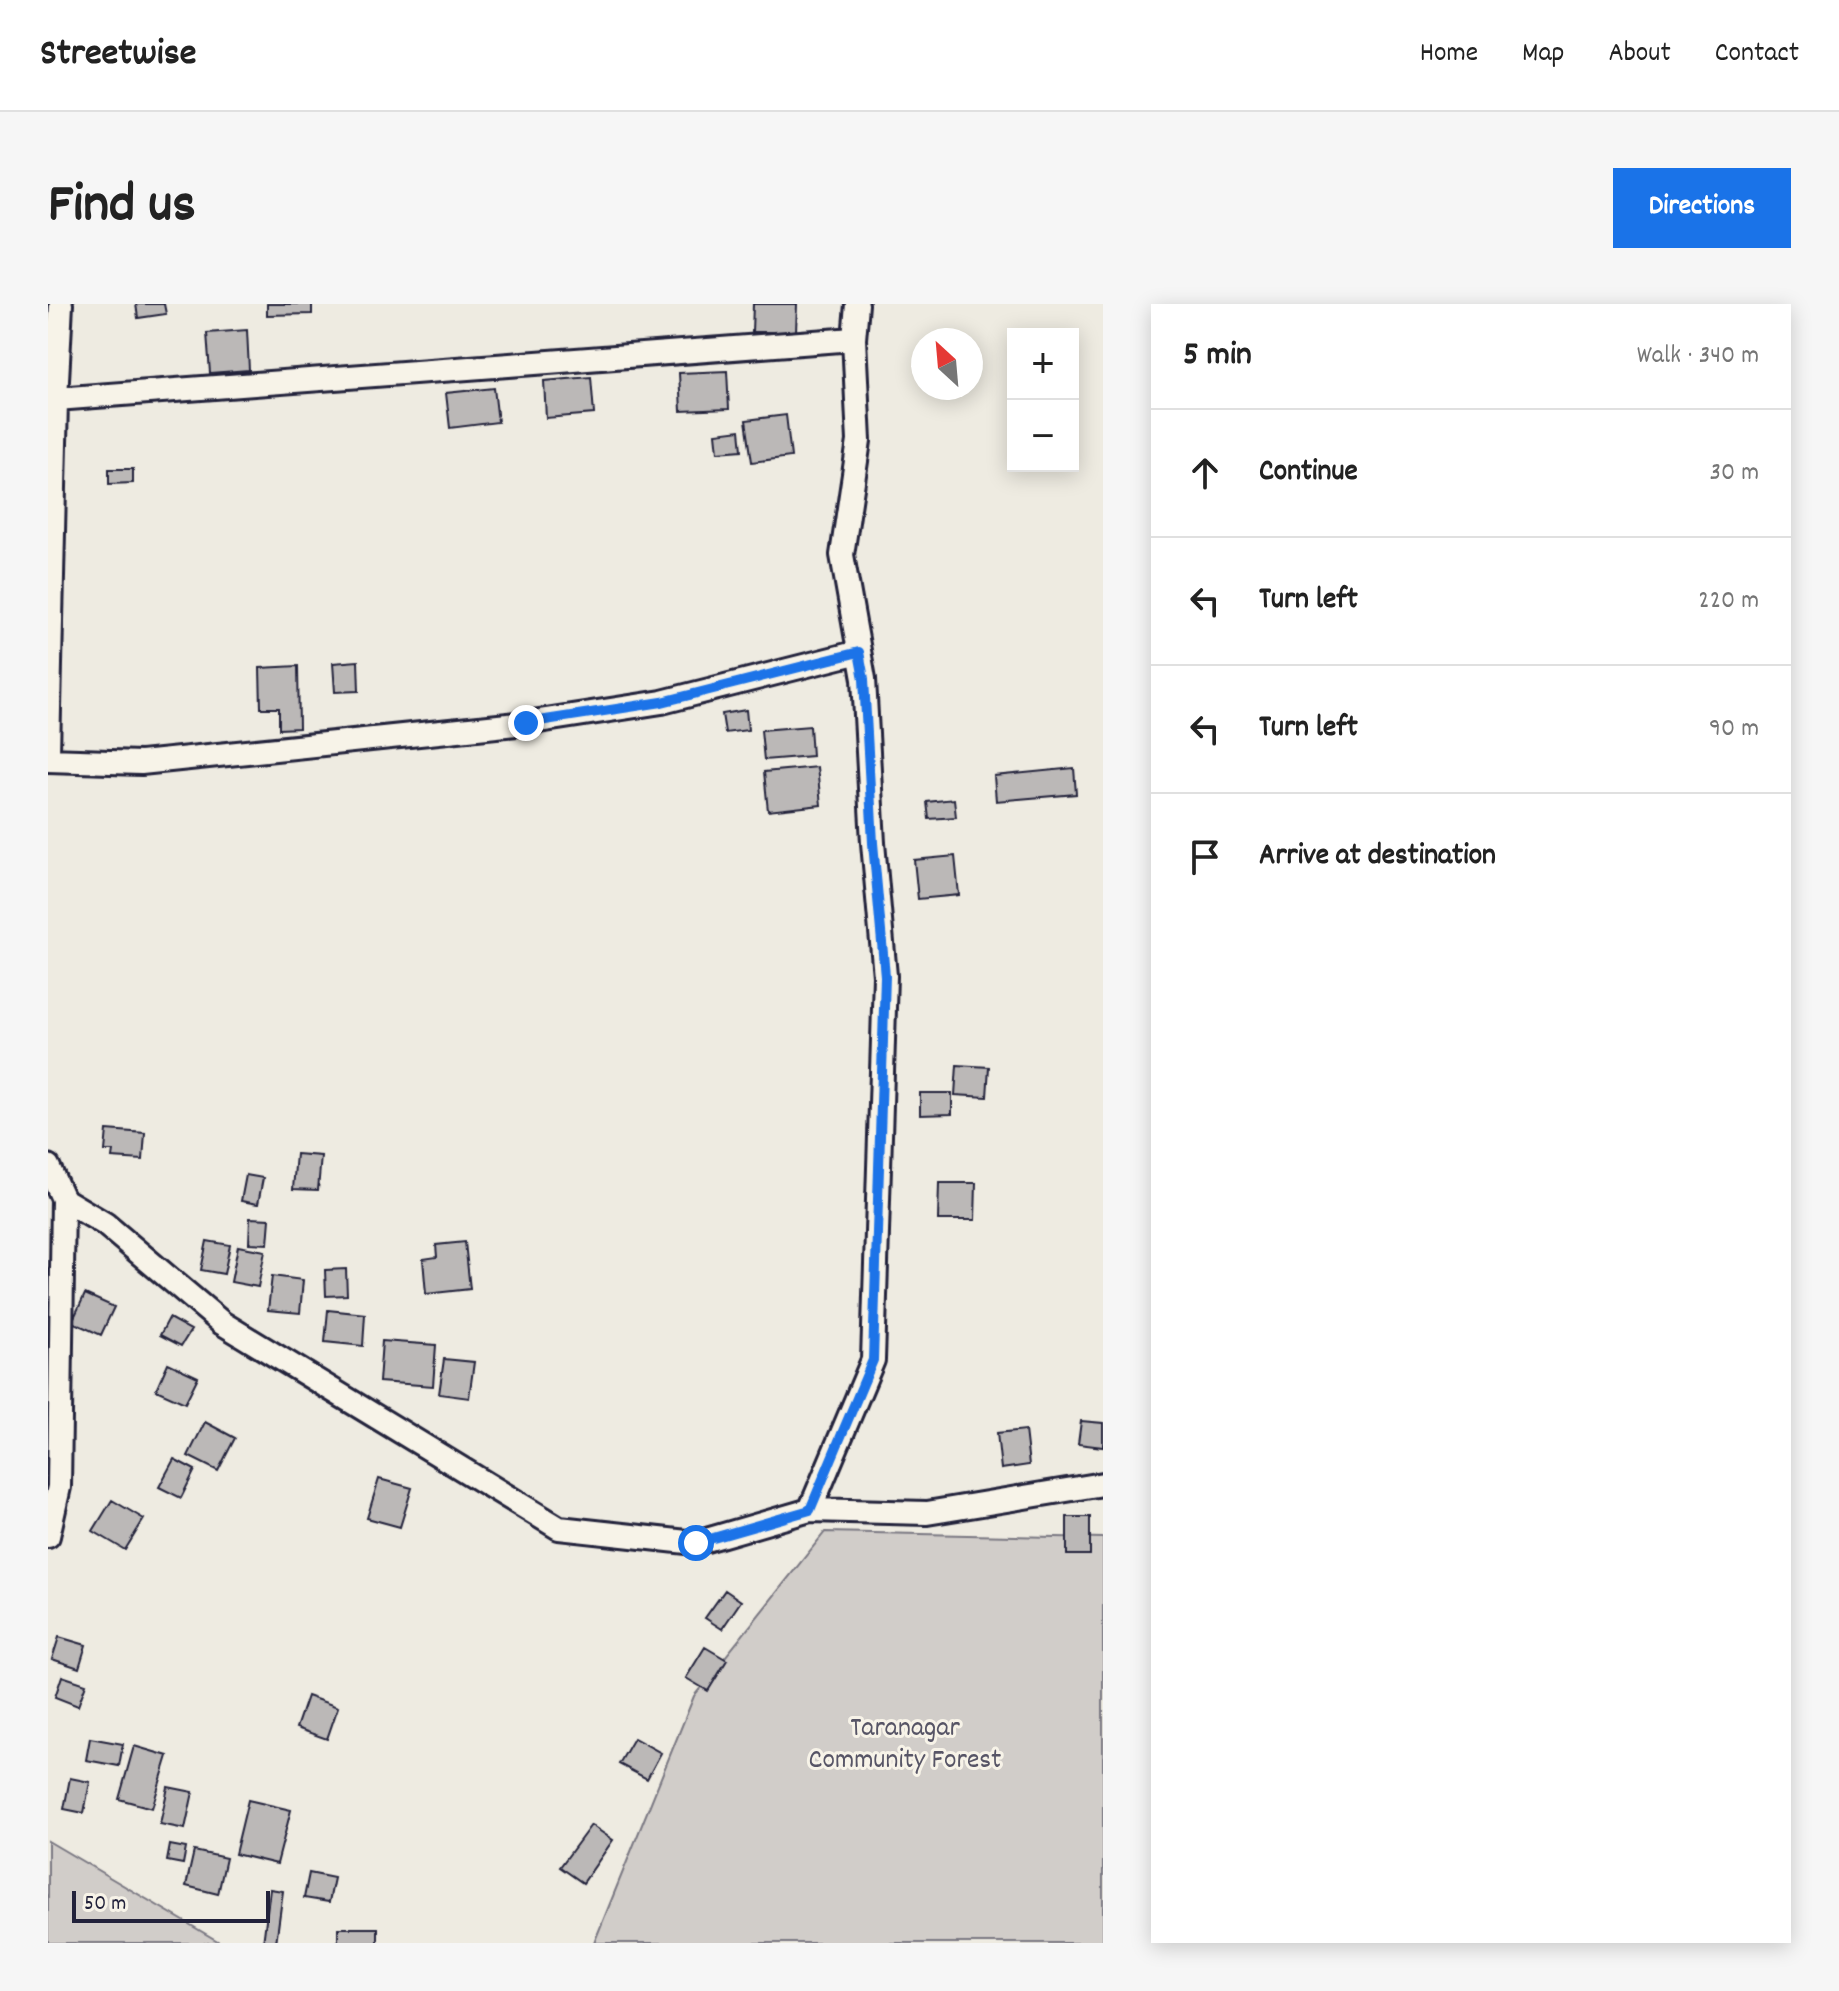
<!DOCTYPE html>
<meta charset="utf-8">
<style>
:root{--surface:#fff;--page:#f6f6f6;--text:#222;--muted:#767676;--line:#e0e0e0;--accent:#1a73e8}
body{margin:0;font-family:Dekko,sans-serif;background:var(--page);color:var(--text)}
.controls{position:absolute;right:24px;top:24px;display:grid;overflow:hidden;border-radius:0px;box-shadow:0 4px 20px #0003}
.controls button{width:72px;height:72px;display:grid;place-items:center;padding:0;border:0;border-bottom:2px solid var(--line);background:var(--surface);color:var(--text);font:40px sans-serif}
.compass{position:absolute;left:863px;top:24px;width:72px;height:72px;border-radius:50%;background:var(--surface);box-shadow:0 4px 20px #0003;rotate:334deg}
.scale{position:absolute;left:24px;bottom:20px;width:198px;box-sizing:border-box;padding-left:8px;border:4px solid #22223b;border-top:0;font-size:22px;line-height:28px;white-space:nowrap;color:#22223b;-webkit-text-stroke:6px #f7f3e8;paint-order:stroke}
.stop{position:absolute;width:24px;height:24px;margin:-18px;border:6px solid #1a73e8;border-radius:50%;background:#fff}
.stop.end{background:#1a73e8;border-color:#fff;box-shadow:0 2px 8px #0008}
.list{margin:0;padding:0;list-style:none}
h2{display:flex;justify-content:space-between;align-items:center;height:104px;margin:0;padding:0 32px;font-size:34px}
h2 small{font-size:26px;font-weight:400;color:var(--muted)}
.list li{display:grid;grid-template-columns:52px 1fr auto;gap:24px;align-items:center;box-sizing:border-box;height:128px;padding:0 32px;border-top:2px solid var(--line)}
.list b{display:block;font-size:30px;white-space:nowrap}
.list em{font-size:26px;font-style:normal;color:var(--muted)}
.icon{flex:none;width:44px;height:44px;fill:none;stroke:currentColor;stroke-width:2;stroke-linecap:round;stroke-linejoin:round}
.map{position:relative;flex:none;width:1055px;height:1639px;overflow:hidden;border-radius:0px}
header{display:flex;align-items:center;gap:48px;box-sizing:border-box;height:112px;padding:0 40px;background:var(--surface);border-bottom:2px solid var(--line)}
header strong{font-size:38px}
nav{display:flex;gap:44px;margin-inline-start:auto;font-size:28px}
.intro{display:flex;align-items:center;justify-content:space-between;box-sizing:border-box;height:192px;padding:0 48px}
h1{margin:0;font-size:56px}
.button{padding:20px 36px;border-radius:0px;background:var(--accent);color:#fff;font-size:28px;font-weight:700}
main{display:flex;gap:48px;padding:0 48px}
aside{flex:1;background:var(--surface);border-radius:0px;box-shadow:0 4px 20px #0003}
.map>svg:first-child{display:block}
.green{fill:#d1cdc9;stroke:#7a7882;stroke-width:2}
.building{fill:#bbb8b7;stroke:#22223b;stroke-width:2}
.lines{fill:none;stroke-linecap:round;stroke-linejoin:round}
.street-casing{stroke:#22223b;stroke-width:28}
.street{stroke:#f7f3e8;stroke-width:22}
.route{stroke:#1a73e8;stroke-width:10}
.labels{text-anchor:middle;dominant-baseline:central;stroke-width:6;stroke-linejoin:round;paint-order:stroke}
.park-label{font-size:28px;fill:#575566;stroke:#f7f3e8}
</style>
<header>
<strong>Streetwise</strong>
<nav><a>Home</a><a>Map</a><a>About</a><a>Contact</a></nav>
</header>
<div class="intro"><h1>Find us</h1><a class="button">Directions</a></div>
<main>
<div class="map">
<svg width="1055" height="1639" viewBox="0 0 1055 1639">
<rect width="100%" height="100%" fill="#eeebe1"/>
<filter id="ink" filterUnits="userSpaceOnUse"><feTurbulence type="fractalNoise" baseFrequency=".0125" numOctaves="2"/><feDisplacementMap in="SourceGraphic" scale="16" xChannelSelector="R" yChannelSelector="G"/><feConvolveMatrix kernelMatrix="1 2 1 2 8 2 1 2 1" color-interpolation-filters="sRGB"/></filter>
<g filter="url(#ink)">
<path class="green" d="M777,1228L1055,1234V1639H546L646,1392Z
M0,1537L173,1639H0Z"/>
<path class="building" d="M88,0H116L118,10L90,14Z
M219,0H264V10L219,11Z
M705,0H749L748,28H704Z
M199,26L201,66L162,69L159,29Z
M679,67L681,105L633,107L631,69Z
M543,73L546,110L498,114L496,77Z
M446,84L450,118L402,124L398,89Z
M738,111L743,153L704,158L698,116Z
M692,126L694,146L670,148L668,129Z
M61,165H85V179L61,180Z
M310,357L311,387L287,388L285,359Z
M250,362L251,424L231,425V404H213L212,364Z
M698,406L700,426L677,429L674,410Z
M762,422L764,452L716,456L713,426Z
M769,463L773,501L720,507L716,468Z
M1026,464L1028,490L948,497L946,472Z
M906,495L908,513L881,515L879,498Z
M907,552L911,591L870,595L866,556Z
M909,761L941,763L939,793L907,791Z
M872,789H904V810L872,811Z
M59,826L97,829L95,856L64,854L65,847H57Z
M248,850L273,852L270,886L245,885Z
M198,871L215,874L210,900L193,897Z
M891,879H928L927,916H890Z
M202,914L222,915L220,940L201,939Z
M159,937L182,941L176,970L153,966Z
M417,938L422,985L378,990L375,955L389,953L388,941Z
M190,942L217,947L210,983L183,978Z
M298,965L299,991L278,992L277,966Z
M224,972L255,976L252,1009L220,1006Z
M37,990L66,1003L53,1031L24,1018Z
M280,1006L317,1010L315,1042L277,1038Z
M121,1014L143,1026L133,1042L112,1031Z
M334,1037L388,1041L385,1082L331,1078Z
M396,1055L426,1058L421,1094L391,1090Z
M120,1059L150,1073L137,1099L108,1086Z
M1033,1117L1055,1119V1143L1030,1140Z
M157,1118L187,1134L170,1167L140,1152Z
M977,1126L981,1161L953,1165L949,1129Z
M126,1155L147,1166L133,1194L111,1183Z
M331,1175L364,1184L352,1223L319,1214Z
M64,1196L96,1215L77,1246L45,1227Z
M1019,1213H1042V1251H1019Z
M677,1286L693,1297L674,1325L657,1314Z
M11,1333L38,1341L31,1364L4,1355Z
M657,1343L679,1356L660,1387L638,1374Z
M14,1372L38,1380L30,1402L7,1393Z
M259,1392L290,1403L279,1435L248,1424Z
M42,1434L75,1440L71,1462L38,1456Z
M586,1434L613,1449L599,1475L571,1460Z
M86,1442L120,1452L104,1504L71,1495Z
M22,1474L42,1478L36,1509L16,1505Z
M120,1483L145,1488L137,1525L112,1520Z
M200,1496L243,1506L229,1560L187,1550Z
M543,1521L565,1536L535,1579L512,1563Z
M122,1541L138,1544L135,1560L119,1557Z
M146,1547L178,1554L170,1590L138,1582Z
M261,1569L286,1574L281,1598L256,1594Z
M222,1585L235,1587L228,1639H215Z
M290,1624H330V1639H290Z"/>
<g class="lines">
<defs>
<path id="street" d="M8,95L806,35
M0,449L8,95L13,0
M0,456L93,459L478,419L614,398L811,348
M0,862L15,895L57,920L174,1019L511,1224L648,1239L762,1206L879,1209L1055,1180
M762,1206L825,1056L837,672L825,539L816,375L794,251L811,137L806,35L809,0
M0,1232L11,1183L15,895"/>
</defs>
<use href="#street" class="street-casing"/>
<use href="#street" class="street"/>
</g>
</g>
<g class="lines" filter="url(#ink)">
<path class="route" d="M478,419L614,398L811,348L816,375L825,539L837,672L825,1056L762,1206L648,1239"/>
</g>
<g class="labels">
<g class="park-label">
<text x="857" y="1426">Taranagar<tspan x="857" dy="32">Community Forest</tspan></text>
</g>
</g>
</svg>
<div class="controls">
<button>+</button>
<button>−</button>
</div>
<svg class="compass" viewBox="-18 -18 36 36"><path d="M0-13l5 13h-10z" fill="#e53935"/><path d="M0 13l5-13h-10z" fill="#767676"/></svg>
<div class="scale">50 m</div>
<div class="stop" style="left:648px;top:1239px"></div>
<div class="stop end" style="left:478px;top:419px"></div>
</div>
<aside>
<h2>5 min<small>Walk · 340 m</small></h2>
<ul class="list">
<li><svg class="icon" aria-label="ahead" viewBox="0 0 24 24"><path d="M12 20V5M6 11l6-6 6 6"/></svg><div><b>Continue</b></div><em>30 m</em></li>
<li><svg class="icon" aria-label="left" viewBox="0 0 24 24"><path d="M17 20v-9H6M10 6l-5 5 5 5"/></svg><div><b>Turn left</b></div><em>220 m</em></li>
<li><svg class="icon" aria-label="left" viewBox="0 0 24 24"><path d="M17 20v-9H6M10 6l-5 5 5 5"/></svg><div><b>Turn left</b></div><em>90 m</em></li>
<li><svg class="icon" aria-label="arrive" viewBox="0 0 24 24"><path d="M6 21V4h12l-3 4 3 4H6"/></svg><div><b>Arrive at destination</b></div></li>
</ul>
</aside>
</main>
